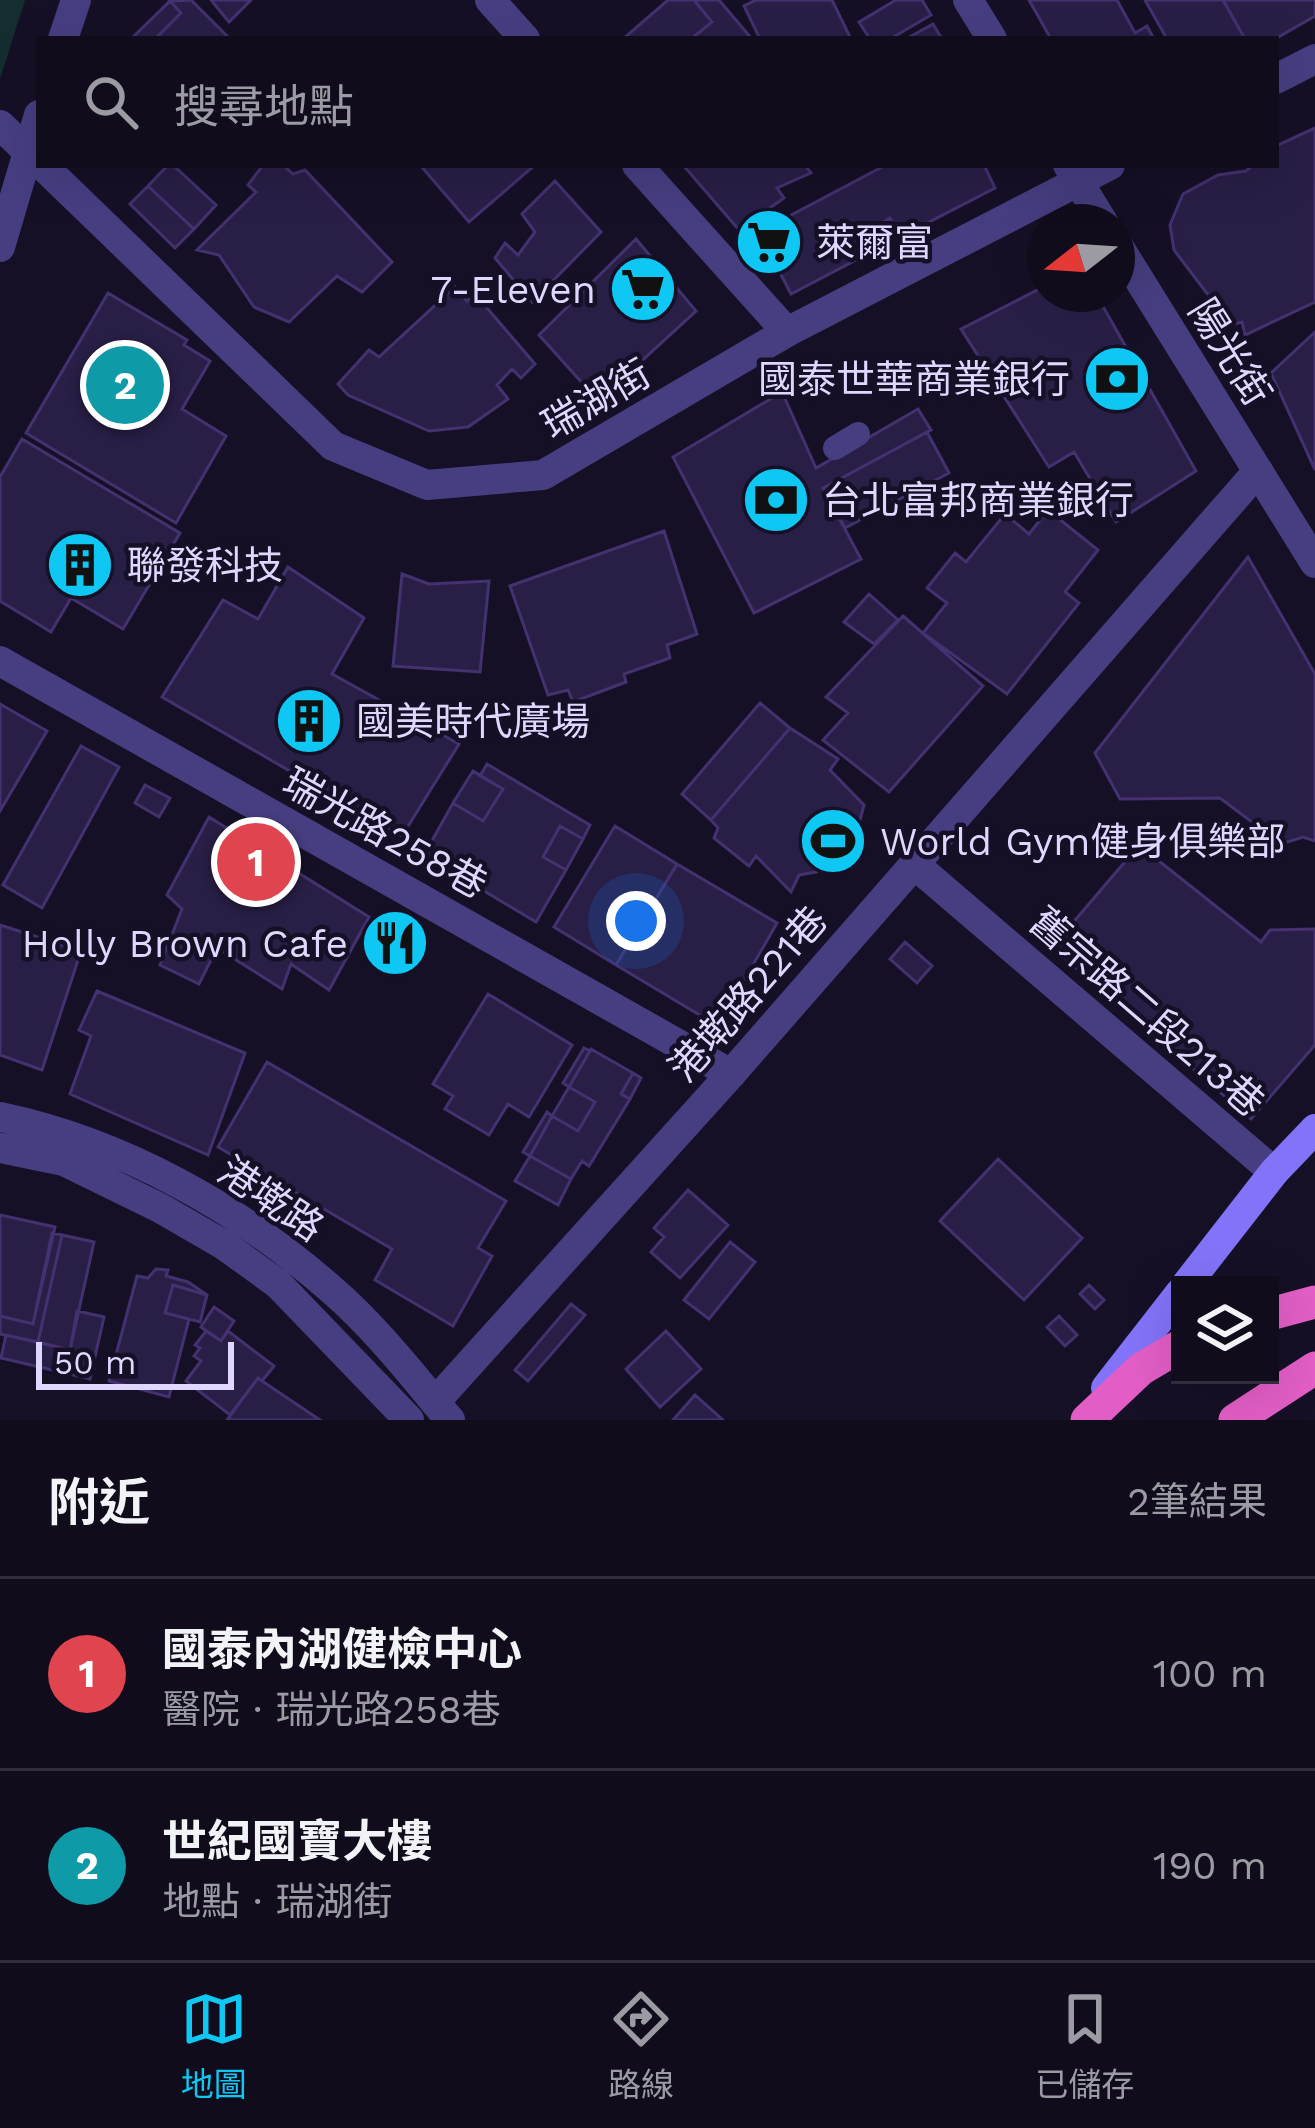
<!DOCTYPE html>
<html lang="zh-TW">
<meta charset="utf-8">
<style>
:root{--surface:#100c1c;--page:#191525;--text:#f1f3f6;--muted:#9c9ba3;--line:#302c3b;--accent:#0ec7f2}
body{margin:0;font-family:"Work Sans","Noto Sans TC",sans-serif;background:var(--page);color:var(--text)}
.controls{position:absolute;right:36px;bottom:36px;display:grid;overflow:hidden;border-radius:0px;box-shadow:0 12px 48px #0002}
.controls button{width:108px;height:108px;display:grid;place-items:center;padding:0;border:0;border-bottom:3px solid var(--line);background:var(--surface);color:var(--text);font:60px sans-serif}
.compass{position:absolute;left:1027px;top:204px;width:108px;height:108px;border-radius:50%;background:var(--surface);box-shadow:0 12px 48px #0002;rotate:253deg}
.scale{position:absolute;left:36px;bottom:30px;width:198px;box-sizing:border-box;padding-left:12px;border:6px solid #dfd7fd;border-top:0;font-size:33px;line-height:42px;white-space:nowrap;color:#dfd7fd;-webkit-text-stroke:9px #161026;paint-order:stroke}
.you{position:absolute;left:636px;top:921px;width:42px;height:42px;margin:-30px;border:9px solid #fff;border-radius:50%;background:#1a73e8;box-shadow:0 0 0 18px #1a73e833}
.badge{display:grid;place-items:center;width:78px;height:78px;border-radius:50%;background:var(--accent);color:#fff;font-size:39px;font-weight:700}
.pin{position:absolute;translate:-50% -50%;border:6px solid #fff;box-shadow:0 3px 12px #0006}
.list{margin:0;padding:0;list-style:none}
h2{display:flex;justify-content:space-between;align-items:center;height:156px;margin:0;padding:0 48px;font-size:51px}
h2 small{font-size:39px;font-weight:400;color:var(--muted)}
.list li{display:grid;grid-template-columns:78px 1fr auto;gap:36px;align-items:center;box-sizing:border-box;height:192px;padding:0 48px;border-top:3px solid var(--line)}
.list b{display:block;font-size:45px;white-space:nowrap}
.list p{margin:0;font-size:39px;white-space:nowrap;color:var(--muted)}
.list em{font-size:39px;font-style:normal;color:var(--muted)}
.icon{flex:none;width:66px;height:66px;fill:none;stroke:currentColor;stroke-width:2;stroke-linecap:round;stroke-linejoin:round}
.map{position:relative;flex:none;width:1315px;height:1420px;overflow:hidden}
.search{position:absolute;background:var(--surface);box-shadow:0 12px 48px #0002;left:36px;right:36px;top:36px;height:132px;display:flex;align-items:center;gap:30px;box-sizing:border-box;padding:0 42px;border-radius:0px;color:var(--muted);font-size:45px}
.sheet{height:540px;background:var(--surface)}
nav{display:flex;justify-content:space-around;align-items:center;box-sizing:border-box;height:168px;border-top:3px solid var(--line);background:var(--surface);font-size:33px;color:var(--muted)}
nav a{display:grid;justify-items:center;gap:6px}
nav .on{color:var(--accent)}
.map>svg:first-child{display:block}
.green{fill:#142e2f}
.building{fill:#291e46;stroke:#433170;stroke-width:3}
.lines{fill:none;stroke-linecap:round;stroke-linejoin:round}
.pedestrian{stroke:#473e82;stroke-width:24}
.minor{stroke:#473e82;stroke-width:30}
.tertiary{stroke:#473e82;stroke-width:30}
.secondary{stroke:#8373f8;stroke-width:30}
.trunk{stroke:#e25ec6;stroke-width:33}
.labels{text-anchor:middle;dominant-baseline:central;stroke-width:9;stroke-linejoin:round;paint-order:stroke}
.poi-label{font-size:39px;fill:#dfd7fd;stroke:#161026;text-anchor:start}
.street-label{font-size:39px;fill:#dfd7fd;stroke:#161026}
</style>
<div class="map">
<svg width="1315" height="1420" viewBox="0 0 1315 1420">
<rect width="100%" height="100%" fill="#161026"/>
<path class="green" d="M0,0H25L0,79Z"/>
<path class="building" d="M191,0L230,39H155L181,13L170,1Z
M211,0H251L229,22Z
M668,0H694L712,22L691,39H623Z
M694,0H719L752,39H691L712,22Z
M756,0H832L851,39H760L744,6Z
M896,0H922L931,15L890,39H870L859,22Z
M1029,0H1117L1135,33L1147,26L1154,39H1051Z
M1145,0H1223L1245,39H1167Z
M1223,0H1315V16L1275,39H1245Z
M170,1L181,13L155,39H131Z
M933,24L942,39H906Z
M1315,128V302L1245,335L1242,322L1231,325L1174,250L1170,225L1183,194L1218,175L1246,171L1253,165H1276V146Z
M168,165H173L216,205L194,229L148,186Z
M263,165H283L293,174L305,170L392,262L362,292L337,276L289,322L254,307L219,255L197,250L256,192L248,185Z
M420,165H535L469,222Z
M683,165H805L811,173L777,188L784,198L739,230Z
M886,165H984L995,188L900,237L890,218L868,231L877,249L791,294L759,232Z
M555,181L601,232L532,302L495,258L505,243L518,255L535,232L522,214Z
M148,186L194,229L175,248L130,204Z
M636,239L696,311L624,377L594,396L539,335Z
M1045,286V294H1096L1196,471L1116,522L1074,452L1049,467L961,329Z
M455,287L467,301L475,294L535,364L521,378L512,369L497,385L508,399L468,427L429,431L348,395L338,384L369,350L379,357Z
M108,293L187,340L184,345L210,361L182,409L226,436L176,523L26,433Z
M1315,332V470L1271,373Z
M782,392L816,468L918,409L931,430L823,488L861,559L754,613L673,457Z
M927,432L949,473L845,528L823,488Z
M22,439L180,533L123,629L71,598L51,632L0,601V477Z
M1048,510L1098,550L1065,592L1079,603L1007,694L923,633L947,603L927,588L955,553L966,562L1005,514L1029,534Z
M664,531L697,634L667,645L670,658L624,674L626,682L573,702L568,690L548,695L510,586Z
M1248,557L1315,674V841L1303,837L1281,844L1220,798L1120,799L1095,753Z
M288,567L364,618L332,674L459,744L402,836L162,697L223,600L258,619Z
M402,574L429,584L489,581L480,672L393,666Z
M869,594L898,620L874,644L844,622Z
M903,616L983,686L889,792L823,740L848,713L826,697Z
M760,703L790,728L711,820L682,794Z
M0,704L47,731L0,811Z
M790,728L838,759L830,770L864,805L855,839L836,860L816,872L799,875L791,892L756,856L749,866L714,838L718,828L711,820Z
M81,746L119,767L42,908L3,885Z
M487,764L590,825L583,839L560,826L543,857L566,870L536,922L424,855L453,803L483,821L503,789L480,776Z
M473,771L503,789L483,821L453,803Z
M145,785L170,798L159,817L135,803Z
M209,817L369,917L329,990L291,964L282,989L217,948L199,984L160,965L182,909L167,895Z
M560,826L583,839L566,870L543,857Z
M615,826L677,864L616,965L554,927Z
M1129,857H1154L1261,942L1270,930L1315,929V1045L1251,1119L1052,947Z
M677,864L777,923L718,1026L616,965Z
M0,925L81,951L42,1070L0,1055Z
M905,942L932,966L917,983L890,959Z
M97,991L245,1053L208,1155L70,1094L91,1036L79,1030Z
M488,994L572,1045L529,1117L508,1104L489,1135L445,1109L453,1096L433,1084Z
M584,1048L590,1051L569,1087L563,1083Z
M591,1049L633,1073L621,1094L630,1099L589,1166L582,1161L571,1179L530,1156L552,1116L578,1131L595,1102L569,1087Z
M267,1062L506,1201L478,1248L492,1256L453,1326L375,1280L392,1249L218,1147Z
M633,1073L641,1078L630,1099L621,1094Z
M569,1087L595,1102L578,1131L552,1116Z
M547,1112L552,1116L530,1156L523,1152Z
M530,1156L571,1179L558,1205L515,1181Z
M998,1159L1082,1238L1024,1300L940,1221Z
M688,1190L728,1225L680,1278L651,1252L664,1237L654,1228Z
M0,1215L55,1227L33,1324L0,1316Z
M52,1233L62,1235L38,1342L0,1334V1316L33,1324Z
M62,1235L94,1242L70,1350L38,1342Z
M730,1242L755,1262L709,1319L684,1300Z
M156,1269L168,1270L166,1276L188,1282L207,1295L173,1285L165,1313L189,1319L169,1397L109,1381L137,1276L148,1278Z
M173,1285L207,1295L200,1322L165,1313Z
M1089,1285L1104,1300L1095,1309L1080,1294Z
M571,1304L585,1315L528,1381L515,1370Z
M214,1307L234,1321L221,1341L201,1327Z
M77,1311L104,1317L90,1379L1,1358L6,1335L70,1350Z
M1059,1316L1077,1335L1065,1346L1047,1327Z
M206,1331L221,1341L228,1331L274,1366L262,1381L258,1378L230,1415L186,1381L201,1361L194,1356L200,1348L195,1345Z
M666,1331L701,1369L660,1407L626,1369Z
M258,1378L262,1381L320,1420H227Z
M695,1395L723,1420H673Z"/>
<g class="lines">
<path class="pedestrian" d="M835,448L858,434"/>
<path class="minor" d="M490,0L525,39
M1276,79L1315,59
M0,125L39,162
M42,165L333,446L427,485L543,475L787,332L1110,165
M637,165L787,332
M0,661L731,1074
M914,864L1274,1172
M435,1402L731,1074L1258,471"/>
<path class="tertiary" d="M968,0L992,39
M63,39L76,0
M1068,165L1103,222
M1117,244L1315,563
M0,247L39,115
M0,1117C123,1143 239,1208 332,1290C375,1327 413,1376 450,1420
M0,1148L64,1161L160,1208L224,1245L278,1284L409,1420"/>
<path class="secondary" d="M1186,1285L1274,1172L1315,1129
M1106,1388L1180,1293"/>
<path class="trunk" d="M1270,1314L1315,1302
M1087,1420L1141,1369L1180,1346
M1235,1420L1315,1368"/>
</g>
<defs>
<symbol id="supermarket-disc" viewBox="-11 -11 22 22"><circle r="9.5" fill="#0ec7f2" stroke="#161026"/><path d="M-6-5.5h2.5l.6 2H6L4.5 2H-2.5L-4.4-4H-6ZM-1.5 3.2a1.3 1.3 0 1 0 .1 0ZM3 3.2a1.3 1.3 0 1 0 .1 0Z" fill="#111"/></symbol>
<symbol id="bank-disc" viewBox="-11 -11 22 22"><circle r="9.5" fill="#0ec7f2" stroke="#161026"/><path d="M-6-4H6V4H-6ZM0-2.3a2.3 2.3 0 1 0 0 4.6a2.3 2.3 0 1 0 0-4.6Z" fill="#111"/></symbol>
<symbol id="building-disc" viewBox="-11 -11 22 22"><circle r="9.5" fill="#0ec7f2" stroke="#161026"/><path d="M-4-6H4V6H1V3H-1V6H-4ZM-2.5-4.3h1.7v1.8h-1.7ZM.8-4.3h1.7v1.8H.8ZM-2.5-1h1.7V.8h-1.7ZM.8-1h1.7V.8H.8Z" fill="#111"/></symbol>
<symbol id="stadium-disc" viewBox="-11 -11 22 22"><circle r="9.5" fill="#0ec7f2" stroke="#161026"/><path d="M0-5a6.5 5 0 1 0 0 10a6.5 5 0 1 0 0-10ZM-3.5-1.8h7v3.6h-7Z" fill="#111"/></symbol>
<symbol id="restaurant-disc" viewBox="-11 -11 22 22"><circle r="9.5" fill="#0ec7f2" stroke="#161026"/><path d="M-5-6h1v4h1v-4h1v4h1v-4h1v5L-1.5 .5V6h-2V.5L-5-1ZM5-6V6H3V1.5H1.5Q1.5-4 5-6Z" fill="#111"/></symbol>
</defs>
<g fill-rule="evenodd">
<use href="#supermarket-disc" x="731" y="204" width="76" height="76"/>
<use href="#supermarket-disc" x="605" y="251" width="76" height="76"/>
<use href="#bank-disc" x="1079" y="341" width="76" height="76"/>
<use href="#bank-disc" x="738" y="462" width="76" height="76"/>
<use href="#building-disc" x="42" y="527" width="76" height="76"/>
<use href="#building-disc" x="271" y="683" width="76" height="76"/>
<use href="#stadium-disc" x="795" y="803" width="76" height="76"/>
<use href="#restaurant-disc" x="357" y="905" width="76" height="76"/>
</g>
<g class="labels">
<g class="poi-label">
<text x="816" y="242">萊爾富</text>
<text x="596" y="289" text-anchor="end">7-Eleven</text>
<text x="1070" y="379" text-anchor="end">國泰世華商業銀行</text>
<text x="822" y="500">台北富邦商業銀行</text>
<text x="127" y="565">聯發科技</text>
<text x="356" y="721">國美時代廣場</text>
<text x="880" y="841">World Gym健身俱樂部</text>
<text x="348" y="943" text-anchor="end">Holly Brown Cafe</text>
</g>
<g class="street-label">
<text transform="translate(1230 352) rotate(58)">陽光街</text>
<text transform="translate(596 399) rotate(-30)">瑞湖街</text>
<text transform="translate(385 833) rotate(29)">瑞光路258巷</text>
<text transform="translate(748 994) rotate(-49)">港墘路221巷</text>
<text transform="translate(1147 1012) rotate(41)">舊宗路二段213巷</text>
<text transform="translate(271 1199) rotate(34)">港墘路</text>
</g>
</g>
</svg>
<div class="controls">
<button><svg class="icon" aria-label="layers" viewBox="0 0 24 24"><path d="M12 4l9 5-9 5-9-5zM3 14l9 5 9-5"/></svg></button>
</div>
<svg class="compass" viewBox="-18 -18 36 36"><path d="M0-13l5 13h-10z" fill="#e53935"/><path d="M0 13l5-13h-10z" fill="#9c9ba3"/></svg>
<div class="scale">50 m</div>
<div class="you"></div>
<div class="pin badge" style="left:256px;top:862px;background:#e0444e">1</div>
<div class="pin badge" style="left:125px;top:385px;background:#0f9aa8">2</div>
<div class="search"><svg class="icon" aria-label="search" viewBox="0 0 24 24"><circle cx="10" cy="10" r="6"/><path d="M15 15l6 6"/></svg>搜尋地點</div>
</div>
<section class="sheet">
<h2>附近<small>2筆結果</small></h2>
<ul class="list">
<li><span class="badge" style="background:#e0444e">1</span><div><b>國泰內湖健檢中心</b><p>醫院 · 瑞光路258巷</p></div><em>100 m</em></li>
<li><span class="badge" style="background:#0f9aa8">2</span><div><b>世紀國寶大樓</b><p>地點 · 瑞湖街</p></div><em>190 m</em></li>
</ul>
</section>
<nav>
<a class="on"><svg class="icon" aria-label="map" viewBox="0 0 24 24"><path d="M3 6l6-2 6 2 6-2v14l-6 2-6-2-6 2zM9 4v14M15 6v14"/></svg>地圖</a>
<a><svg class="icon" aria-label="directions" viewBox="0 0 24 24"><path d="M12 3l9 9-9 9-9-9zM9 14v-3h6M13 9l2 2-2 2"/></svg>路線</a>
<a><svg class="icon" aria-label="saved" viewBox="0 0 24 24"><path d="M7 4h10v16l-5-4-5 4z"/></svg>已儲存</a>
</nav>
